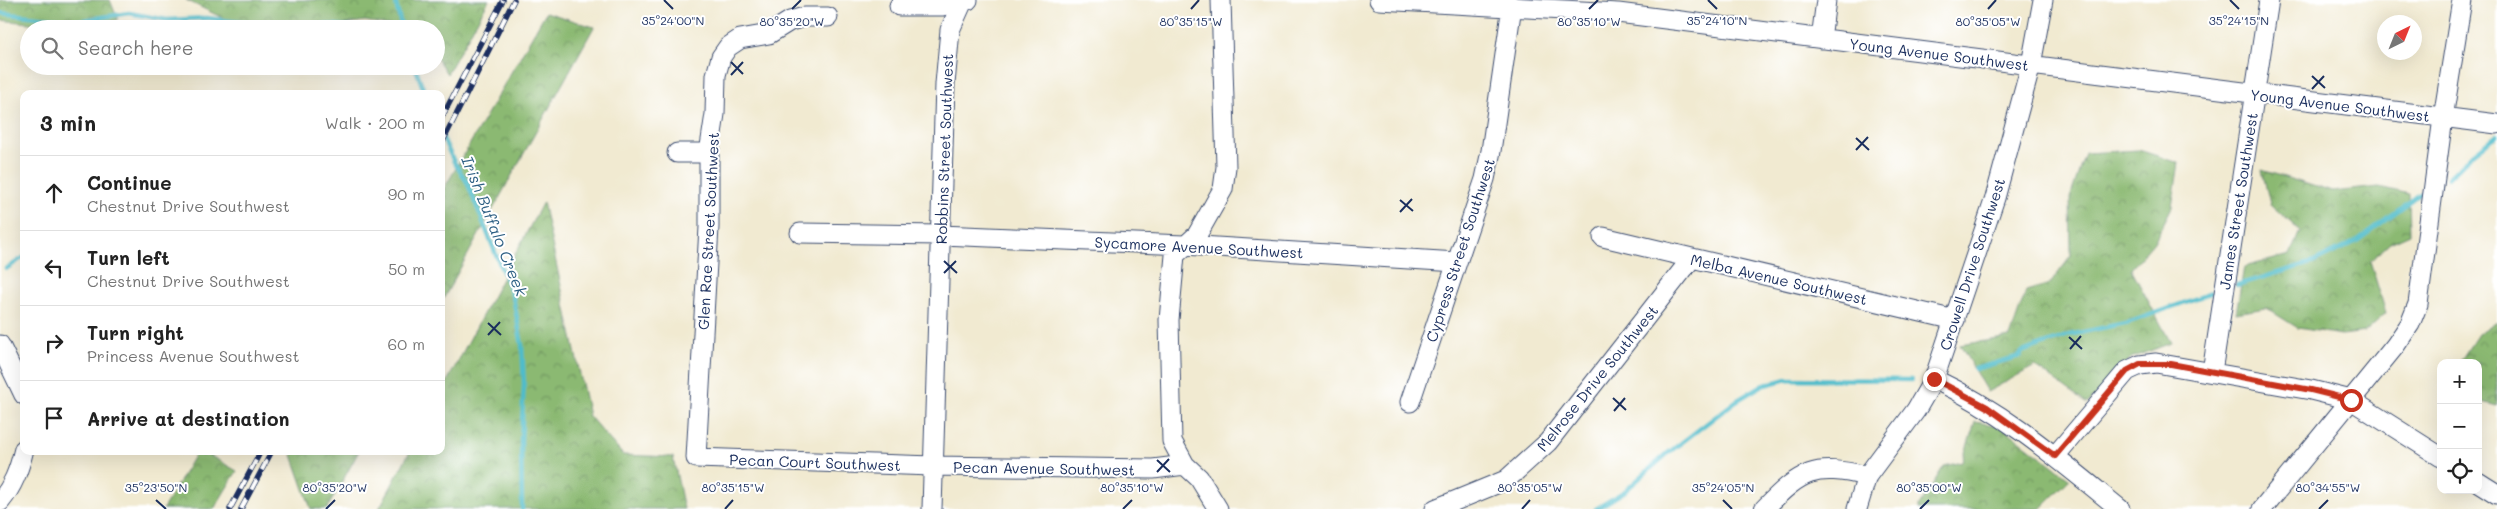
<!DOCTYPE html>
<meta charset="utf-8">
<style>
:root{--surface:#fff;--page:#f2f2f2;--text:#222;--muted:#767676;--line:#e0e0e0}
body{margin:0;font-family:Mali,sans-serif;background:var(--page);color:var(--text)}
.controls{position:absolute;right:15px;bottom:15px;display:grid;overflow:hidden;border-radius:10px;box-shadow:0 5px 20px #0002}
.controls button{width:45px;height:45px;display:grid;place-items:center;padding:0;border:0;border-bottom:1px solid var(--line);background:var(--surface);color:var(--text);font:25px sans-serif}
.compass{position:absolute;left:2377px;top:15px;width:45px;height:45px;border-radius:50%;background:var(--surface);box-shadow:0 5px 20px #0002;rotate:43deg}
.stop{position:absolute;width:15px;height:15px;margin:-11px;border:4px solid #c8321e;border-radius:50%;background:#fff}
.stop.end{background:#c8321e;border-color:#fff;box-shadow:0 1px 5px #0008}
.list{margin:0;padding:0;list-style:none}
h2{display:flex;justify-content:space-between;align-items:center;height:65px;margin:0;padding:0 20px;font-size:21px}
h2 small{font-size:16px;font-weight:400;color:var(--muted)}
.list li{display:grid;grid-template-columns:32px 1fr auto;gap:15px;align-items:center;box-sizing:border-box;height:75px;padding:0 20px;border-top:1px solid var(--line)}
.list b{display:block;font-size:19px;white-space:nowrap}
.list p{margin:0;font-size:16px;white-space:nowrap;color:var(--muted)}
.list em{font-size:16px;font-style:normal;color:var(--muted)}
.icon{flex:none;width:28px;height:28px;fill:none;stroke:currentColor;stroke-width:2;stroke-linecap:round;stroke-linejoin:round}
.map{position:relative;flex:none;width:2497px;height:509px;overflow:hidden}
.search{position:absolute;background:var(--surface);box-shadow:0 5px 20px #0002;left:20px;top:20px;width:425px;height:55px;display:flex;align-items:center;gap:12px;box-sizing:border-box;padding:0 18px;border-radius:28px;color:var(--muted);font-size:19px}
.panel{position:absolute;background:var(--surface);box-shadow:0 5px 20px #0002;left:20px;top:90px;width:425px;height:365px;border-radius:10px}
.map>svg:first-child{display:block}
.forest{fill:url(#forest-crowns);stroke:#537468}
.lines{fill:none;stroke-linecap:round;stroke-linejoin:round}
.stream{stroke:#50bcca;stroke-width:4.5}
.street-casing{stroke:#3b4b6f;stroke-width:21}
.street{stroke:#fff;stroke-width:19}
.rail-casing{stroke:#1b2f5e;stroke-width:5.5}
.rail{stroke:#fff;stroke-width:4;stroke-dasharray:11;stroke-linecap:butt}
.route{stroke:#c8321e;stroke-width:6}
.ticks{fill:none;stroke:#1b2f5e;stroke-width:2}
.labels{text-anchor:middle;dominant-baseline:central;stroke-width:4;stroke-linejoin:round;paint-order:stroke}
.street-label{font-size:15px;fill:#1b2f5e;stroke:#fff}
.water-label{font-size:16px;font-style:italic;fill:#2e6084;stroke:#fff}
.ticks-label{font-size:12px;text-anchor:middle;fill:#1b2f5e;stroke:#fff;stroke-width:4;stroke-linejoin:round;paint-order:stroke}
</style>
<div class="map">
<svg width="2497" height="509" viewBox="0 0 2497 509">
<defs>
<pattern id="forest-crowns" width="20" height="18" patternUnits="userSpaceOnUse" patternTransform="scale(1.25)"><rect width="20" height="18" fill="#8bb972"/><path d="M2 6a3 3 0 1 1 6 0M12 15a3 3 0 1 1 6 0" fill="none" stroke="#719761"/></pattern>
</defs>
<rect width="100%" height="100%" fill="#fff"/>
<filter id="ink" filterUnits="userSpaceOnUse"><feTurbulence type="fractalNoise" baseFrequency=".02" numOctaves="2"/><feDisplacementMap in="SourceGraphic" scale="10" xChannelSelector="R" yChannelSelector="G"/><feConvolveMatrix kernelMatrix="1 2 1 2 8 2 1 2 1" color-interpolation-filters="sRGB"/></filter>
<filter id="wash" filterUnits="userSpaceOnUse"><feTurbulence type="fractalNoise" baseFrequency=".0096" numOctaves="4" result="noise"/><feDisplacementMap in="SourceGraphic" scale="20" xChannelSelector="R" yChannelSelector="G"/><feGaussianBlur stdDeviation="1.12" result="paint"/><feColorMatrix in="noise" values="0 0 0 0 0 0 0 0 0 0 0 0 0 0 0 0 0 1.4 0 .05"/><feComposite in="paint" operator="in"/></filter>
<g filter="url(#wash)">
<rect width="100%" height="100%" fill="#f1ead1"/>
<path class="forest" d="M0,0H110L118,20L78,28L0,20Z
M186,0H489L447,74L436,57V29H411L365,21L313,29H245Z
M546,12L594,27L441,303V194Z
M2139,150L2179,163L2172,207L2154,242L2131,269L2171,343L2131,358L2087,404L2035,366L1987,392L1960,345L2010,337L2026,291L2050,284L2071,256L2070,198L2085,153Z
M2262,170L2332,192L2379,187L2409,194L2410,234L2390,243L2370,261L2386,313L2365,332L2341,335L2298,328L2266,308L2236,313L2244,267L2290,255L2300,231L2270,204Z
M543,202L589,416L623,455L673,457L684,509H379L410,451H441V393Z
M2497,321V406L2478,401V363H2459L2478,334Z
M1975,422L2001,426L2070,479L2040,509H1919V506L1944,466L1962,462Z
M197,451H202L237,471L214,509H163Z
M295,451H359L327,509H311L292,455Z"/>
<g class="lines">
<path class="stream" d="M395,0L402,29
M0,13L77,21L129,13L167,20L207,18L269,26L331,25L372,29
M415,66L425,94
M441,134L454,162L467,182L513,297L522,345L524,384L521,440L522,509
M2448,178L2474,153L2496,136
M6,269L24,257
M2237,285L2314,262L2357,241L2420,194
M1975,369L2020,356L2022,352L2069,335L2130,322L2211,293
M1596,509L1625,491L1668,453L1736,401L1761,386L1787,379L1911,380"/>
</g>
</g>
<g filter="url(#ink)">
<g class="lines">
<defs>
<path id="street" d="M1379,0L1618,13L2497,124
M899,6H942L968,0
M828,17H805L790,21L769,34L740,39L728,47L721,57L716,75L715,114L709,153V227L696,458L933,466L1153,469L1185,465
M1821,39L1826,0
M677,153H709
M800,233L941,235L1184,245L1457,262
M1603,237L1955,320
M0,345L24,395
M2212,372L2269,0
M1934,379C2004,412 2061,461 2120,509
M1410,402L1485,179L1491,151L1512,6
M2055,456L2127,371L2140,365L2156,363L2311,390L2351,400L2441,457
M2478,482L2497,494
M0,502C13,486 19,470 24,449
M932,509L945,84L950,30L963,1
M1218,509L1199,478L1185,465L1172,441L1169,320L1175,255L1197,235L1223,189L1226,167L1221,0
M1435,509L1506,480L1548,442L1692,258
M1764,509C1802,470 1814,464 1867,476
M1857,509L1867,476L1916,410L1934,379L1995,198L2031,65L2043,0
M2262,509L2395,346L2410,324L2418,304L2443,118L2462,0"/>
</defs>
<use href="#street" class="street-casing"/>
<use href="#street" class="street"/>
<defs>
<path id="rail" d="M441,119L503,0
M441,145L514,0
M230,509L261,451
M241,509L272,451"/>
</defs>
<use href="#rail" class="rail-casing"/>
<use href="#rail" class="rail"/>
</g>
</g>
<g class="lines" filter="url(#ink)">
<path class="route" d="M1934,379L1987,407L2055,456L2127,371L2140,364H2171L2311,390L2351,400"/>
</g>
<path class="ticks" d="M664,0L673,9M1708,0L1717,9M2230,0L2239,9M792,9L801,0M1191,9L1199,0M1589,9L1598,0M1988,9L1996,0M731,62L743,74M731,75L743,62M2312,76L2325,88M2312,89L2324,76M1856,138L1869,150M1856,150L1868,137M1400,200L1413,211M1400,212L1412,199M944,261L957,273M944,273L956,261M488,323L501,335M488,335L500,322M2069,337L2082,349M2070,349L2081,336M1613,398L1626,410M1614,411L1625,398M1157,460L1170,472M1157,472L1169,459M156,500L166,509M1723,500L1732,509M326,509L335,500M725,509L733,500M1123,509L1132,500M1522,509L1530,500M1920,509L1929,500M2319,509L2328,500"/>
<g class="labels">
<g class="street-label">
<text transform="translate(1939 54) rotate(7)">Young Avenue Southwest</text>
<text transform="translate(2340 105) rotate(7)">Young Avenue Southwest</text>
<text transform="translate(944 149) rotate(-88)">Robbins Street Southwest</text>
<text transform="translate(2238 201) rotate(-81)">James Street Southwest</text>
<text transform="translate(708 231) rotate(-87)">Glen Rae Street Southwest</text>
<text transform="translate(1199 247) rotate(3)">Sycamore Avenue Southwest</text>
<text transform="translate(1460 250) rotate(-72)">Cypress Street Southwest</text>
<text transform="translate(1972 264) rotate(-72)">Crowell Drive Southwest</text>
<text transform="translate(1779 279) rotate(13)">Melba Avenue Southwest</text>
<text transform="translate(1597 378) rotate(-51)">Melrose Drive Southwest</text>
<text transform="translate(815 462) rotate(2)">Pecan Court Southwest</text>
<text transform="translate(1044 468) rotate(1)">Pecan Avenue Southwest</text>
</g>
<g class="water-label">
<text transform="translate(495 226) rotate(68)">Irish Buffalo Creek</text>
</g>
</g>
<g class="ticks-label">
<text x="673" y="25">35°24'00"N</text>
<text x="1717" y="25">35°24'10"N</text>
<text x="2239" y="25">35°24'15"N</text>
<text x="792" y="26">80°35'20"W</text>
<text x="1191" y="26">80°35'15"W</text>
<text x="1589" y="26">80°35'10"W</text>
<text x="1988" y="26">80°35'05"W</text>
<text x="335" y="492">80°35'20"W</text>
<text x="733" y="492">80°35'15"W</text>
<text x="1132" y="492">80°35'10"W</text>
<text x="1530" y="492">80°35'05"W</text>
<text x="1929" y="492">80°35'00"W</text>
<text x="2328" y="492">80°34'55"W</text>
<text x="156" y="492">35°23'50"N</text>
<text x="1723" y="492">35°24'05"N</text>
</g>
</svg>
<div class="controls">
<button>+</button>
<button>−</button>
<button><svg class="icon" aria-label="locate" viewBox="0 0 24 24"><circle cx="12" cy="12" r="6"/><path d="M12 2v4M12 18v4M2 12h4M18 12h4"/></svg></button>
</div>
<svg class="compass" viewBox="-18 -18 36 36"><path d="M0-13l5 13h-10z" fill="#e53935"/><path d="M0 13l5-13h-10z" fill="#767676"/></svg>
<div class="stop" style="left:2351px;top:400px"></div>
<div class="stop end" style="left:1934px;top:379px"></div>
<div class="search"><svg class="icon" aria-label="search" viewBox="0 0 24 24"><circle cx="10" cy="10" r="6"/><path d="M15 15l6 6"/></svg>Search here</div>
<section class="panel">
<h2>3 min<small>Walk · 200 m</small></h2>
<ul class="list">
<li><svg class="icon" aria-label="ahead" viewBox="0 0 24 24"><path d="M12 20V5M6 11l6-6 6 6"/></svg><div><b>Continue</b><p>Chestnut Drive Southwest</p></div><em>90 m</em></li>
<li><svg class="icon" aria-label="left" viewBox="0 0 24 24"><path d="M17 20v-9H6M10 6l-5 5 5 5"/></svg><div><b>Turn left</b><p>Chestnut Drive Southwest</p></div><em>50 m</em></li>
<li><svg class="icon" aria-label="right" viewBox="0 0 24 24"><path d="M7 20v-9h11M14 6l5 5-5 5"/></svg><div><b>Turn right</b><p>Princess Avenue Southwest</p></div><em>60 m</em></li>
<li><svg class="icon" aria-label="arrive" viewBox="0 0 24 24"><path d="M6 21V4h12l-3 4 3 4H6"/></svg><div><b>Arrive at destination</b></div></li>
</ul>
</section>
</div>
